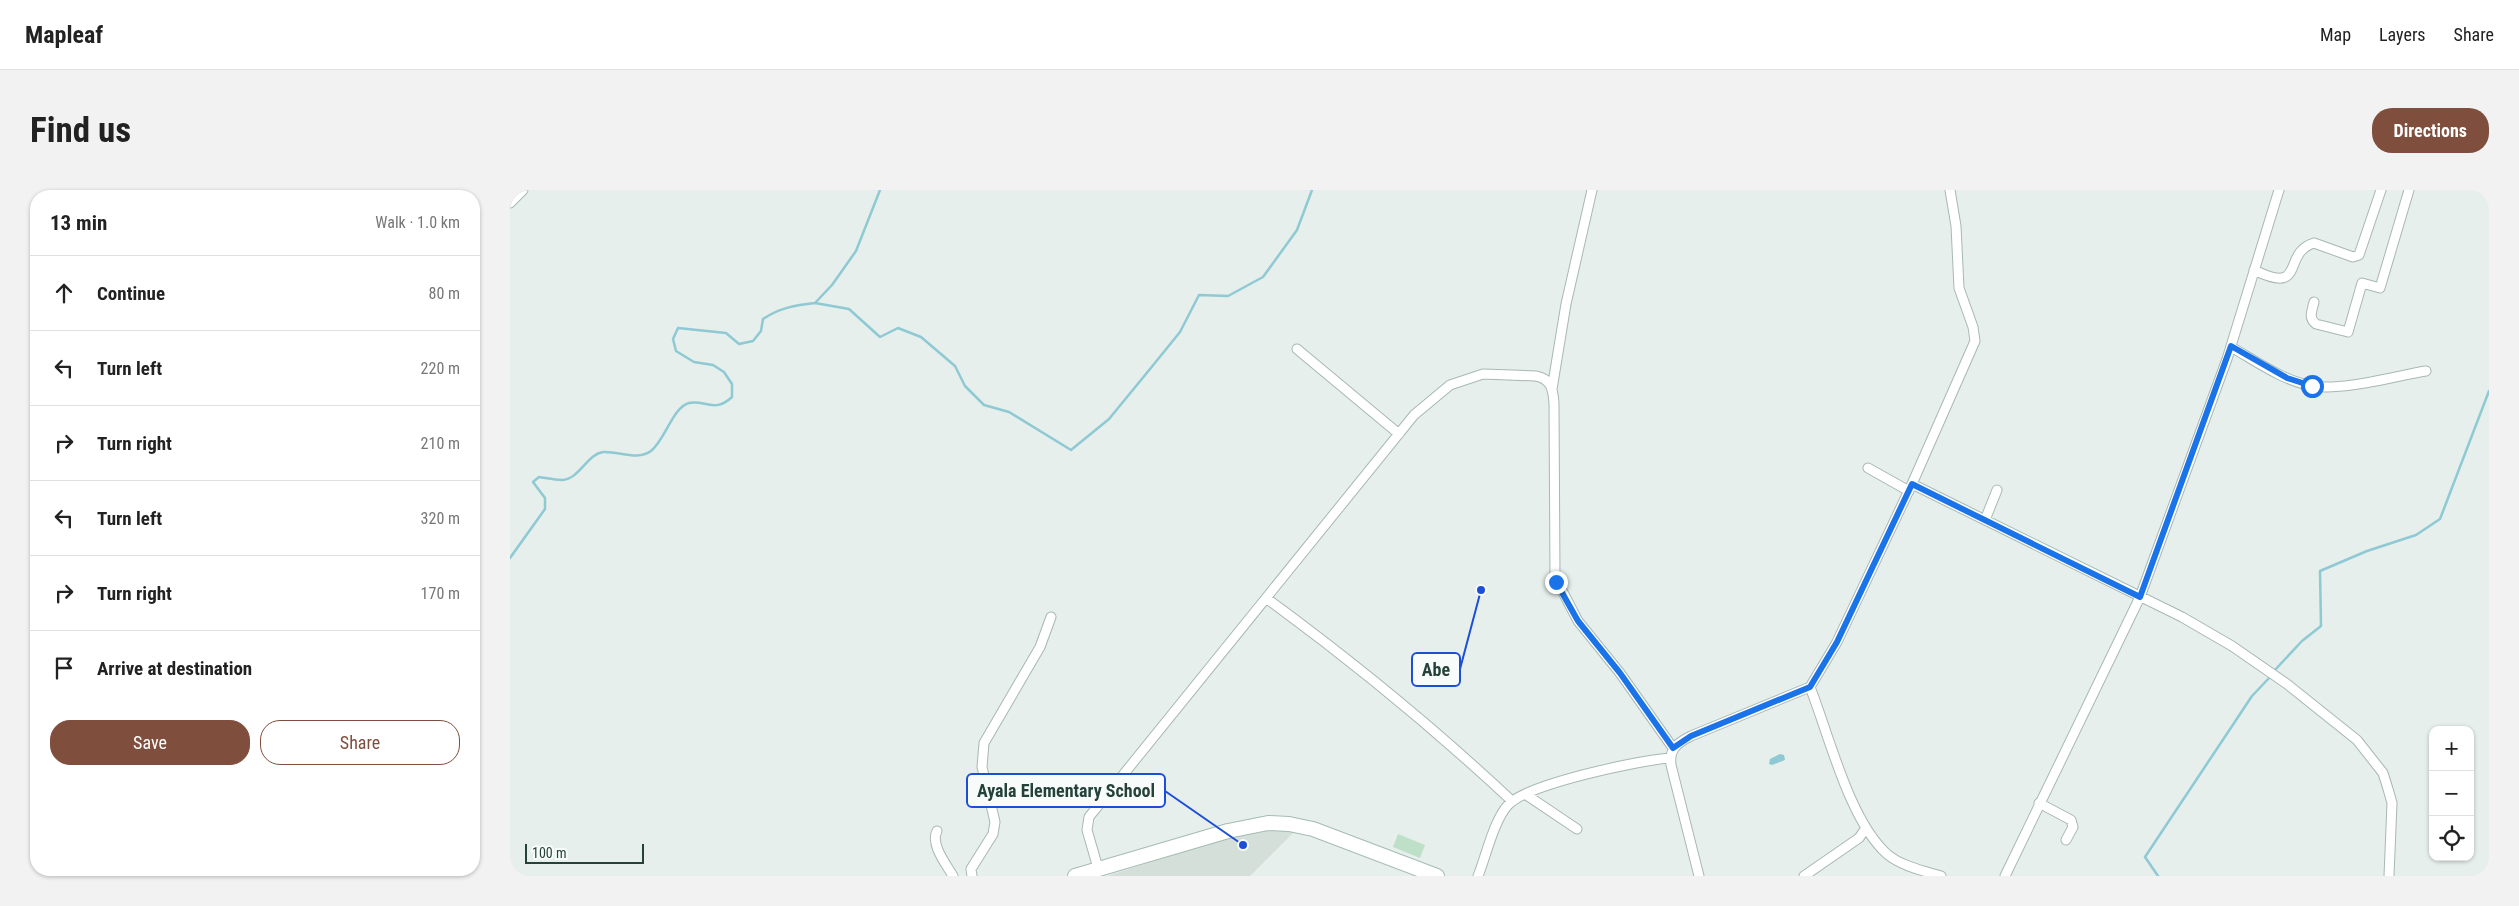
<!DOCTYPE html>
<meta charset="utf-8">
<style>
:root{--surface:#fff;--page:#f2f2f2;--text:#222;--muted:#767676;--line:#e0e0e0;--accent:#804e3d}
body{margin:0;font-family:"Roboto Condensed",sans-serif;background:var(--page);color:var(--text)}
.controls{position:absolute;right:15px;bottom:15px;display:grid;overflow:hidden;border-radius:10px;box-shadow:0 1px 4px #0004}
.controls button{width:45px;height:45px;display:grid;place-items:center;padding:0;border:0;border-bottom:1px solid var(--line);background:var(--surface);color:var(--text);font:25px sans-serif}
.scale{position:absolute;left:15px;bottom:12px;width:119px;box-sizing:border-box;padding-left:5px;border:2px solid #24423a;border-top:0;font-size:14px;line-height:18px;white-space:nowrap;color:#24423a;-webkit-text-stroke:4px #f7fbf9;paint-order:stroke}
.stop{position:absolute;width:15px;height:15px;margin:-11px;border:4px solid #1a73e8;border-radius:50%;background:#fff}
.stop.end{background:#1a73e8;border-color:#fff;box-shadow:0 1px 5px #0008}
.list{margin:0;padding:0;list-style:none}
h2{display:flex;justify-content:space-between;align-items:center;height:65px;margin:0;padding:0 20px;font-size:21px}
h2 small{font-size:16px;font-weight:400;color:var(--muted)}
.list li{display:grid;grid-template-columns:32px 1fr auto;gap:15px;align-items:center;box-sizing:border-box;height:75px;padding:0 20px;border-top:1px solid var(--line)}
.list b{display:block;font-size:19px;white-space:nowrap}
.list em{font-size:16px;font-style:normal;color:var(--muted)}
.actions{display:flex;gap:10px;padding:15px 20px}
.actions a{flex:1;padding:11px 0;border:1px solid var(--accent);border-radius:20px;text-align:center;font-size:18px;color:var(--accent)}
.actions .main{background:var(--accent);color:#fff}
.icon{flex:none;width:28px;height:28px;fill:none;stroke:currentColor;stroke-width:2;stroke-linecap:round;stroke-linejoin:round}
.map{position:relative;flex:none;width:1979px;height:686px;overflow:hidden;border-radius:20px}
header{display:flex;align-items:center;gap:30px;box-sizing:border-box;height:70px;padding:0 25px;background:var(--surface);border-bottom:1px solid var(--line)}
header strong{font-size:24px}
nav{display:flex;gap:28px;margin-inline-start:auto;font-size:18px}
.intro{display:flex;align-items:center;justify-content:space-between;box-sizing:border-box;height:120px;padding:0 30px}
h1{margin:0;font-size:35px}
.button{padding:12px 22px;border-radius:20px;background:var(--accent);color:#fff;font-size:18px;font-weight:700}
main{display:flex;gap:30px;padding:0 30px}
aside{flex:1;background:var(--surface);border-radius:20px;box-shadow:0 1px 4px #0004}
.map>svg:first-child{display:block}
.built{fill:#d4dfda}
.green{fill:#bfe0c8}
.water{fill:#8ec9d4}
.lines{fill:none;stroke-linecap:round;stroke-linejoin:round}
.stream{stroke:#8ec9d4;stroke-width:2.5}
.street-casing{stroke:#a8b8b2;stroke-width:11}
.secondary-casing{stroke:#a4bbb3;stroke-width:16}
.street{stroke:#fff;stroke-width:9}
.secondary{stroke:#fff;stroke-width:14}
.route{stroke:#1a73e8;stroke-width:6}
.leader{fill:none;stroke:#1d4ed8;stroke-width:2}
.callout-dot{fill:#1d4ed8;stroke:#f7fbf9;stroke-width:2}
.callout{fill:#f7fbf9;stroke:#1d4ed8;stroke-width:2}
.callout-label{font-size:18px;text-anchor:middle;font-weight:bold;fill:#24423a}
</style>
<header>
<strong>Mapleaf</strong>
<nav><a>Map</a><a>Layers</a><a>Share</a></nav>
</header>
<div class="intro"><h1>Find us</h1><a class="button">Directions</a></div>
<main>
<aside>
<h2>13 min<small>Walk · 1.0 km</small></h2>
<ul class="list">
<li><svg class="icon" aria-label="ahead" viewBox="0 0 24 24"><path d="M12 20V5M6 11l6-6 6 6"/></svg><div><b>Continue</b></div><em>80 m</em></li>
<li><svg class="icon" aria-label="left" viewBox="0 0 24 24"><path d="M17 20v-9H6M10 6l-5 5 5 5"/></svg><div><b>Turn left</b></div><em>220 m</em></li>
<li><svg class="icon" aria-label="right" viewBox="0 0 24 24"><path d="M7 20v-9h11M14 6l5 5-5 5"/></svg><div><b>Turn right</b></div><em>210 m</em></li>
<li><svg class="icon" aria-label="left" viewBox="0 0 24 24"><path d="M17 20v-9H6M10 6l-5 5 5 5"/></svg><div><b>Turn left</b></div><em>320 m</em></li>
<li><svg class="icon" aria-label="right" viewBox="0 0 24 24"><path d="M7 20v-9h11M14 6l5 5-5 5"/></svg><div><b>Turn right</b></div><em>170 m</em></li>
<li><svg class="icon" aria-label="arrive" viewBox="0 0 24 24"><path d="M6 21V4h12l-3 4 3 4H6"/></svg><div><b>Arrive at destination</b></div></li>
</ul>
<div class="actions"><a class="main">Save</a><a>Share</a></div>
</aside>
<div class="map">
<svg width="1979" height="686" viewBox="0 0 1979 686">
<rect width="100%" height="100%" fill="#e6efeb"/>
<path class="built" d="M745,639L785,641L740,686H597Z"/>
<path class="green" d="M888,644L915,655L910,668L883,657Z"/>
<path class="water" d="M1270,564L1274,565L1275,570L1262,575L1259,574L1260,569Z"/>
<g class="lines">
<path class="stream" d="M305,113L339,119L370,147L388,138L411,147L445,176L455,196L474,215L499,222L561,260L599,229L640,179L670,142L689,105L718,106L753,87L787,40L802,0
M0,368L35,319V308L23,292L29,287C36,288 45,290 52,290C70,289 77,264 93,262C109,261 127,271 141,261C155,250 163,217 179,213C194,209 204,224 222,207V194L214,182L203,175L184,172L166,161L163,149L168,138L216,143L229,154L243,151L251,141L253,129C269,118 286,115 305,113L322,95L346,61L370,0
M1764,481L1792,451L1811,436L1810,381L1857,361L1906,345L1930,329L1979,201
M1648,686L1635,667L1742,506L1761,486"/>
<defs>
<path id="street" d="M0,13L13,0
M1744,80C1797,106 1771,63 1804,53L1843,67L1849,65L1871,0
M1804,112C1802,121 1798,128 1806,134L1838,142L1852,93L1870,98L1899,0
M1721,157C1746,171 1773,191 1803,196C1833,201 1885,186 1916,181
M787,159L889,244
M1042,199L1056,114L1082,0
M1358,278L1399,301
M1402,294L1465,151L1463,137L1449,98L1446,36L1440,0
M1475,330L1487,300
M756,408C842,471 924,538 1002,611
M1300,497C1319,545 1339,630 1377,664C1391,676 1414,681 1431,686
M1015,604L1067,639
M1529,613L1561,630L1563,637L1556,650
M427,641C420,654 436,674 443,686
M588,678L577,640L579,627L904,225L940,195L973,184L1026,186C1041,189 1043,199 1044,213L1045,387L1068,431L1110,483L1163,558
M462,686L461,679L483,644L485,632L472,577L474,553L530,457L541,427
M968,686C976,666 984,630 998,615C1017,594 1130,570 1160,568
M1189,686L1161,575C1159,559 1167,553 1181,546L1300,497L1327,452L1402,294L1672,427L1722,456L1777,494L1847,550L1873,583L1878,599L1882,613L1879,686
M1294,686L1349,648L1356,638
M1495,686L1630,407L1717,169L1769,0"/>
<path id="secondary" d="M565,686L718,641L758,633L779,634L803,639L927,686"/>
</defs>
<use href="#street" class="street-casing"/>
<use href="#secondary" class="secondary-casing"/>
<use href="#street" class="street"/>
<use href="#secondary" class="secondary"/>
</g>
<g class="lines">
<path class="route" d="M1046,392L1068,431L1110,483L1163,558L1181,546L1300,497L1327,452L1402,294L1630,407L1721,156L1777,188L1802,196"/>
</g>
<path class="leader" d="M971 400L950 479M733 655L655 601"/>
<g class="callout-dot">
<circle cx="971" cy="400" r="5"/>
<circle cx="733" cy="655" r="5"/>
</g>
<g class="callout">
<rect x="902" y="463" width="48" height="33" rx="5"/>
<rect x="457" y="584" width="198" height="33" rx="5"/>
</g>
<g class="callout-label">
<text x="926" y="486">Abe</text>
<text x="556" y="607">Ayala Elementary School</text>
</g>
</svg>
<div class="controls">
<button>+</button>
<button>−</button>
<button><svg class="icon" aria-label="locate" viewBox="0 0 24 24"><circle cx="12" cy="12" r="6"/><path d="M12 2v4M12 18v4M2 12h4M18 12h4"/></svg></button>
</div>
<div class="scale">100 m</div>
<div class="stop" style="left:1802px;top:196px"></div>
<div class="stop end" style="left:1046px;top:392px"></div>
</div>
</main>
